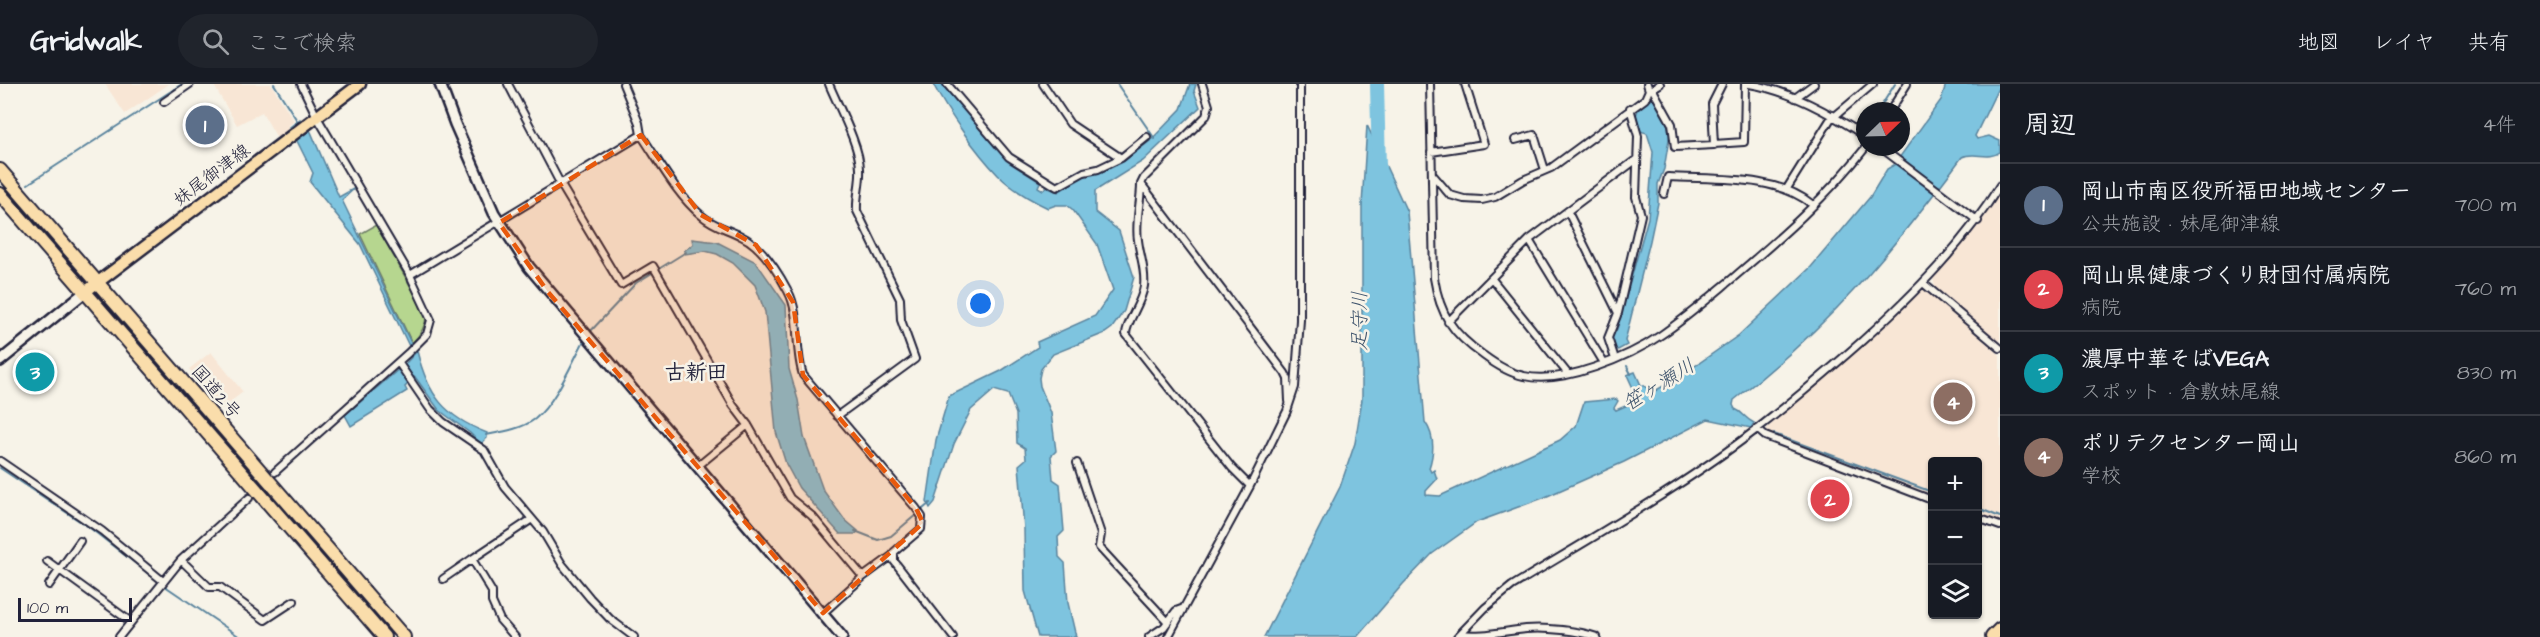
<!DOCTYPE html>
<html lang="ja">
<meta charset="utf-8">
<style>
:root{--surface:#171b24;--page:#20242c;--text:#f1f3f6;--muted:#9ea1a6;--line:#363941;--accent:#c8321e}
body{margin:0;font-family:"Architects Daughter","Klee One",sans-serif;background:var(--page);color:var(--text)}
.controls{position:absolute;right:18px;bottom:18px;display:grid;overflow:hidden;border-radius:6px;box-shadow:0 2px 4px #0004}
.controls button{width:54px;height:54px;display:grid;place-items:center;padding:0;border:0;border-bottom:2px solid var(--line);background:var(--surface);color:var(--text);font:30px sans-serif}
.compass{position:absolute;left:1856px;top:18px;width:54px;height:54px;border-radius:50%;background:var(--surface);box-shadow:0 2px 4px #0004;rotate:67deg}
.scale{position:absolute;left:18px;bottom:15px;width:114px;box-sizing:border-box;padding-left:6px;border:3px solid #22223b;border-top:0;font-size:16px;line-height:21px;white-space:nowrap;color:#22223b;-webkit-text-stroke:4px #f7f3e8;paint-order:stroke}
.you{position:absolute;left:981px;top:220px;width:21px;height:21px;margin:-15px;border:4px solid #fff;border-radius:50%;background:#1a73e8;box-shadow:0 0 0 9px #1a73e833}
.badge{display:grid;place-items:center;width:39px;height:39px;border-radius:50%;background:var(--accent);color:#fff;font-size:20px;font-weight:700}
.pin{position:absolute;translate:-50% -50%;border:3px solid #fff;box-shadow:0 2px 6px #0006}
.list{margin:0;padding:0;list-style:none}
h2{display:flex;justify-content:space-between;align-items:center;height:78px;margin:0;padding:0 24px;font-size:26px}
h2 small{font-size:20px;font-weight:400;color:var(--muted)}
.list li{display:grid;grid-template-columns:39px 1fr auto;gap:18px;align-items:center;box-sizing:border-box;height:84px;padding:0 24px;border-top:2px solid var(--line)}
.list b{display:block;font-size:22px;white-space:nowrap}
.list p{margin:0;font-size:20px;white-space:nowrap;color:var(--muted)}
.list em{font-size:20px;font-style:normal;color:var(--muted)}
.icon{flex:none;width:33px;height:33px;fill:none;stroke:currentColor;stroke-width:2;stroke-linecap:round;stroke-linejoin:round}
.map{position:relative;flex:none;width:2000px;height:553px;overflow:hidden}
header{display:flex;align-items:center;gap:36px;box-sizing:border-box;height:84px;padding:0 30px;background:var(--surface);border-bottom:2px solid var(--line)}
header strong{font-size:28px}
nav{display:flex;gap:33px;margin-inline-start:auto;font-size:21px}
.search{width:420px;height:54px;background:var(--page);display:flex;align-items:center;gap:15px;box-sizing:border-box;padding:0 21px;border-radius:33px;color:var(--muted);font-size:22px}
main{display:flex}
aside{flex:1;background:var(--surface)}
.map>svg:first-child{display:block}
.built{fill:#f8e6d5}
.green{fill:#b6d68f;stroke:#6c7c65;stroke-width:1.5}
.water{fill:#7ec4df;stroke:#59839d;stroke-width:1.5}
.lines{fill:none;stroke-linecap:round;stroke-linejoin:round}
.stream{stroke:#59839d;stroke-width:2}
.river{stroke:#7ec4df;stroke-width:14}
.street-casing{stroke:#22223b;stroke-width:10}
.secondary-casing{stroke:#22223b;stroke-width:14}
.primary-casing{stroke:#22223b;stroke-width:15}
.highway-casing{stroke:#22223b;stroke-width:16}
.street{stroke:#f7f3e8;stroke-width:6}
.secondary{stroke:#f7f3e8;stroke-width:9}
.primary{stroke:#faddab;stroke-width:10}
.highway{stroke:#faddab;stroke-width:12}
.marked{fill:#e8590c;fill-opacity:0.2;stroke:#e8590c;stroke-width:4.5;stroke-dasharray:12 8;stroke-linejoin:round}
.labels{text-anchor:middle;dominant-baseline:central;stroke-width:5;stroke-linejoin:round;paint-order:stroke}
.street-label{font-size:18px;fill:#22223b;stroke:#f7f3e8}
.water-label{font-size:20px;font-style:italic;fill:#3e536c;stroke:#f7f3e8}
.quarter-label{font-size:21px;font-weight:bold;fill:#22223b;stroke:#f7f3e8}
</style>
<header>
<strong>Gridwalk</strong>
<div class="search"><svg class="icon" aria-label="search" viewBox="0 0 24 24"><circle cx="10" cy="10" r="6"/><path d="M15 15l6 6"/></svg>ここで検索</div>
<nav><a>地図</a><a>レイヤ</a><a>共有</a></nav>
</header>
<main>
<div class="map">
<svg width="2000" height="553" viewBox="0 0 2000 553">
<rect width="100%" height="100%" fill="#f7f3e8"/>
<filter id="ink" filterUnits="userSpaceOnUse"><feTurbulence type="fractalNoise" baseFrequency=".0167" numOctaves="2"/><feDisplacementMap in="SourceGraphic" scale="12" xChannelSelector="R" yChannelSelector="G"/><feConvolveMatrix kernelMatrix="1 2 1 2 8 2 1 2 1" color-interpolation-filters="sRGB"/></filter>
<g filter="url(#ink)">
<path class="built" d="M105,0H169L125,30Z
M213,0H271L294,37L288,42L290,45L277,54L262,28L237,41Z
M2000,109V261L1935,204L1933,193L1980,139Z
M1924,204L2000,271V438L1978,430V378H1932V413L1766,351L1768,343L1891,237Z
M211,268L243,308L221,325L189,285Z"/>
<path class="green" d="M376,141L426,230C427,242 420,251 412,259L360,150Z"/>
<path class="water" d="M933,0H944L1010,79L1040,98L1038,103L1043,106L1046,103L1058,108L1083,92L1102,88L1124,77L1150,57L1181,25L1190,0H1196L1194,7L1200,23L1143,77L1095,107V128L1119,147L1134,193L1124,227L1112,244L1105,249L1053,270L1041,285L1039,294L1040,302L1051,329L1056,367L1051,372L1053,395L1060,400L1064,447L1058,453L1059,473L1065,479L1068,519L1076,553H1038L1025,507L1024,445L1019,381L1026,375L1025,364L1017,359L1016,330L1008,310L994,306L971,326L954,360L935,418L930,424L927,418L936,356L949,312L1001,287L1038,263L1037,258L1095,232L1113,206L1097,160L1073,126L1067,121H1056L1048,124C1031,116 1012,105 998,91C976,68 948,29 933,0Z
M1649,0H1653V13L1666,34L1670,49L1664,85L1658,100V119L1650,157L1625,257L1627,261L1618,266L1614,265L1610,255L1617,245L1648,134L1653,68L1647,49L1640,47L1635,34L1638,26L1649,16Z
M1946,0H2000L1975,52L1977,55L1989,52L2000,57V68C1988,77 1975,67 1962,73C1892,167 1828,244 1734,316L1733,321L1735,325C1743,328 1744,334 1754,339L1751,344L1708,335L1624,378L1543,414L1477,438L1432,470L1403,500L1357,553H1264L1340,403L1355,359L1362,315V121L1367,41L1407,128L1425,338C1435,352 1434,369 1429,384L1431,388L1434,386L1437,395L1426,407V411L1440,412L1560,356L1576,342L1584,318L1616,315L1618,317L1614,324L1616,326L1628,321L1633,304L1627,291L1635,288L1641,301L1655,307L1682,291L1739,251L1811,183L1870,113L1887,85L1894,81L1941,16Z
M300,35L311,48L339,113L355,104L342,116L411,259L409,262L360,160L310,98L313,89L290,43Z
M692,155L717,158L756,178L786,221L789,285L798,316L804,353L823,406L844,435L858,447L856,450H840L799,404L786,380L776,348L765,228L755,201L733,179L717,170L705,167L685,170L684,167L693,160Z
M417,267C428,311 444,332 487,349V354L481,360L470,349L439,326L415,293L405,303L407,307L351,342L345,331L406,279Z"/>
<g class="lines">
<path class="stream" d="M274,0L298,38
M1117,0L1155,55
M1878,27L1895,0
M28,100L182,0
M588,250L636,199L686,168
M1627,282L1631,290
M1774,350L1932,408
M486,351C502,348 522,345 535,335C556,318 572,278 585,255
M0,384L90,444L154,494
M1978,424L2000,433
M855,447L878,456L891,452L930,419
M165,502L240,553"/>
<path class="river" d="M1377,0L1379,84"/>
<defs>
<path id="street" d="M508,0L561,101L621,201L653,182L733,321L748,341L790,414L812,432L863,493
M623,0L639,39L641,51C659,77 676,110 701,131C715,143 726,144 741,152C761,161 778,188 788,207C801,231 794,265 803,291L916,424L922,433L921,445L894,468V477L953,553
M829,0C838,22 860,62 860,85C861,99 856,112 857,127L900,215L901,236L915,275L837,332
M947,0L1009,73L1057,103L1084,88L1098,85L1121,74L1147,53
M1043,0L1070,40L1121,74
M1202,0L1209,22L1206,32L1144,94L1141,100C1141,119 1135,138 1138,156C1140,173 1146,186 1144,202C1142,219 1126,238 1126,250L1232,384L1250,402
M1430,0L1434,194C1440,231 1453,250 1483,271C1495,280 1509,289 1524,292C1563,301 1629,273 1661,251C1686,234 1709,214 1733,194C1780,154 1828,112 1866,63
M1749,0C1791,7 1830,29 1865,52
M1650,6L1660,0
M1653,6L1672,40L1675,63L1714,61L1712,20L1722,0
M1795,14L1814,0
M164,18L190,0
M1890,27L1907,0
M1835,32L1873,0
M1515,56L1534,51L1545,86
M1714,60L1744,58L1745,0
M1880,63L1978,137
M1431,68L1484,60L1465,0
M1432,90L1450,111L1464,115L1482,116L1495,113L1523,96L1551,84L1645,15L1649,6L1647,0
M1142,101L1285,289L1288,295L1289,317
M1786,106L1833,31
M1664,110L1668,93C1715,96 1775,90 1813,121
M1568,128L1618,229
M1529,156L1604,279
M410,191L641,51
M1492,195L1568,290
M1923,199L2000,264
M1448,238L1529,156L1637,75
M1615,275L1608,254L1618,229L1641,131L1636,113L1638,52L1630,24
M398,278L430,325L443,338L484,366L505,403L543,448L562,480L590,514L610,535L634,553
M1757,345L1765,352L1932,416
M0,377L102,447L163,497
M1077,379L1101,450L1099,463L1168,538
M698,382L748,341
M275,388L408,269L427,250L431,236L410,191L317,33L301,0
M1978,434L2000,442
M181,476L209,503H220L265,536L294,517
M47,477L131,538
M443,495L472,475
M49,501L80,457
M823,529L863,493L893,471
M1460,550C1482,553 1504,547 1526,545C1546,543 1579,547 1597,553
M119,553L181,476L249,414
M515,553L500,536L492,518V508L472,475L532,435
M1149,553L1164,543L1176,527L1184,524
M1168,553L1250,402L1287,327L1295,303L1300,236V0
M1457,553L1485,524L1512,502C1594,452 1682,403 1757,345C1793,317 1828,287 1862,257C1914,210 1963,161 2000,101"/>
<path id="secondary" d="M440,0L455,40L494,129L529,183L842,553
M0,277L85,208"/>
<path id="primary" d="M85,208L360,0"/>
<path id="highway" d="M0,86L404,553
M0,110L384,553
M1992,553L2000,545"/>
</defs>
<use href="#street" class="street-casing"/>
<use href="#secondary" class="secondary-casing"/>
<use href="#primary" class="primary-casing"/>
<use href="#highway" class="highway-casing"/>
<use href="#street" class="street"/>
<use href="#secondary" class="secondary"/>
<use href="#primary" class="primary"/>
<use href="#highway" class="highway"/>
</g>
</g>
<path class="marked" d="M641,51L701,131L756,161L793,218L803,291L916,424L923,439L823,529L548,208L499,139Z"/>
<g class="labels">
<g class="street-label">
<text transform="translate(212 91) rotate(-37)">妹尾御津線</text>
<text transform="translate(216 308) rotate(49)">国道2号</text>
</g>
<g class="water-label">
<text transform="translate(1360 237) rotate(-90)">足守川</text>
<text transform="translate(1659 301) rotate(-32)">笹ヶ瀬川</text>
</g>
<g class="quarter-label">
<text x="696" y="288">古新田</text>
</g>
</g>
</svg>
<div class="controls">
<button>+</button>
<button>−</button>
<button><svg class="icon" aria-label="layers" viewBox="0 0 24 24"><path d="M12 4l9 5-9 5-9-5zM3 14l9 5 9-5"/></svg></button>
</div>
<svg class="compass" viewBox="-18 -18 36 36"><path d="M0-13l5 13h-10z" fill="#e53935"/><path d="M0 13l5-13h-10z" fill="#9ea1a6"/></svg>
<div class="scale">100 m</div>
<div class="you"></div>
<div class="pin badge" style="left:205px;top:41px;background:#5c6f8a">1</div>
<div class="pin badge" style="left:1830px;top:415px;background:#e0444e">2</div>
<div class="pin badge" style="left:35px;top:288px;background:#0f9aa8">3</div>
<div class="pin badge" style="left:1953px;top:318px;background:#8d6e63">4</div>
</div>
<aside>
<h2>周辺<small>4件</small></h2>
<ul class="list">
<li><span class="badge" style="background:#5c6f8a">1</span><div><b>岡山市南区役所福田地域センター</b><p>公共施設 · 妹尾御津線</p></div><em>700 m</em></li>
<li><span class="badge" style="background:#e0444e">2</span><div><b>岡山県健康づくり財団付属病院</b><p>病院</p></div><em>760 m</em></li>
<li><span class="badge" style="background:#0f9aa8">3</span><div><b>濃厚中華そばVEGA</b><p>スポット · 倉敷妹尾線</p></div><em>830 m</em></li>
<li><span class="badge" style="background:#8d6e63">4</span><div><b>ポリテクセンター岡山</b><p>学校</p></div><em>860 m</em></li>
</ul>
</aside>
</main>
